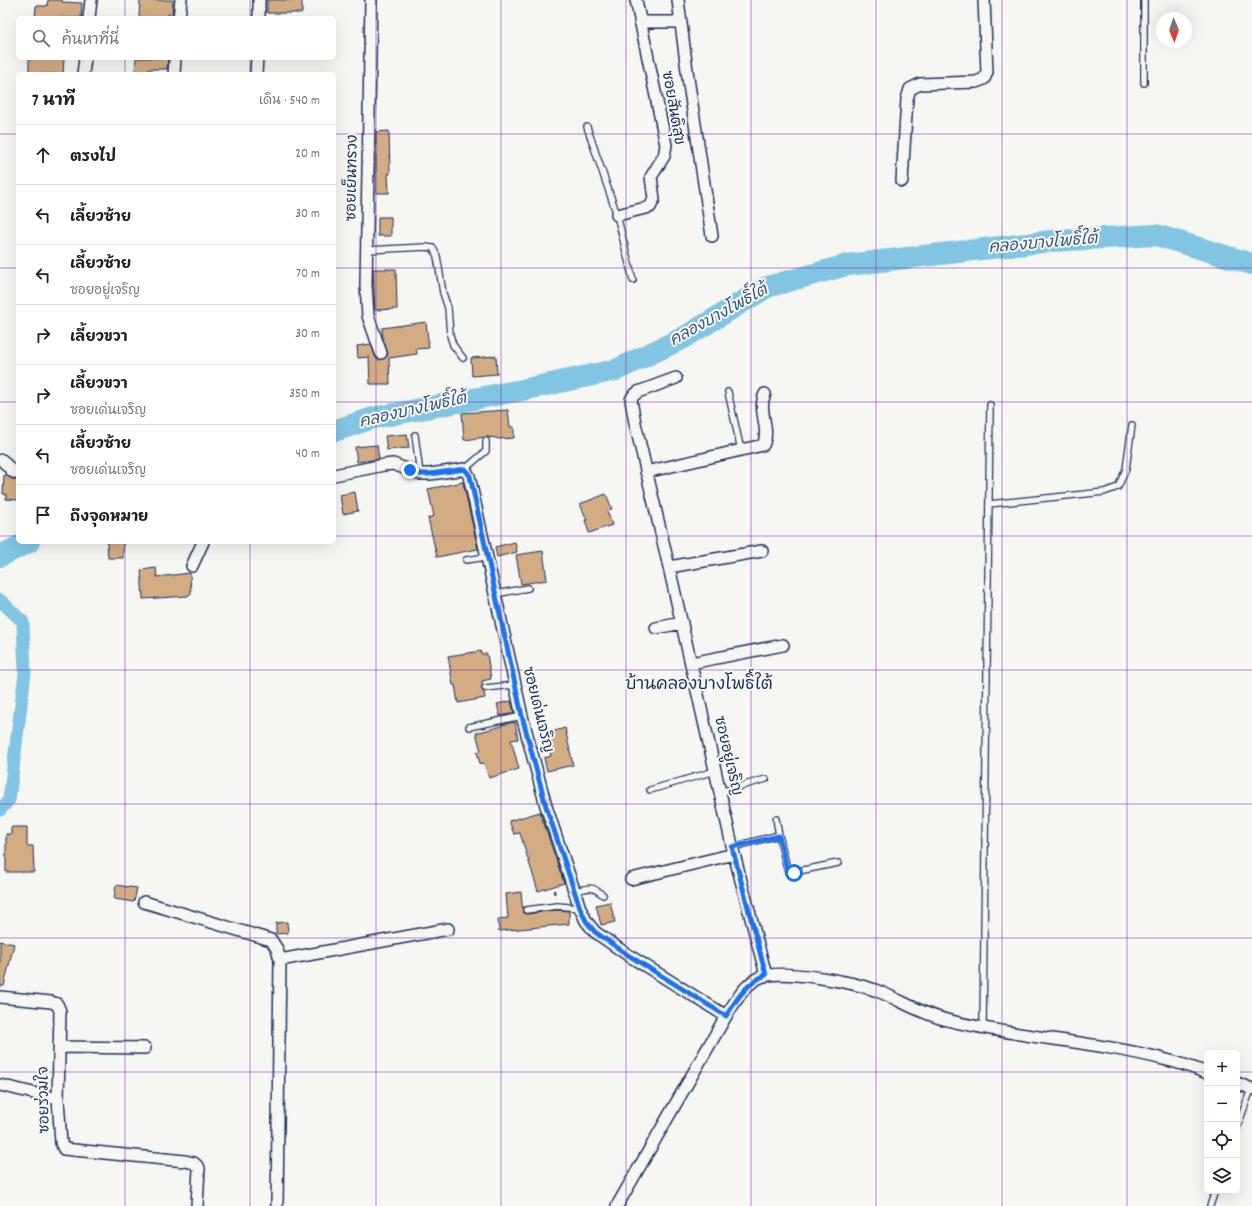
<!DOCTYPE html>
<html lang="th">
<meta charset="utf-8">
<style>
:root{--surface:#fff;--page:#f6f6f6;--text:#202124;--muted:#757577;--line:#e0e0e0}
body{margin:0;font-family:Dekko,"Playpen Sans Thai",sans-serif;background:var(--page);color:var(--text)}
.controls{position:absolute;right:12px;bottom:12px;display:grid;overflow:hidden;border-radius:6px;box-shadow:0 4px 16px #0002}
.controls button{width:36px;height:36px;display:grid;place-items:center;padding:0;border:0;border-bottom:1px solid var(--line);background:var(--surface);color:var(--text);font:20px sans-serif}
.compass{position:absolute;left:1156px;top:12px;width:36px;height:36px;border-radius:50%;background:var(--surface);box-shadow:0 4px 16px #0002;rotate:178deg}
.stop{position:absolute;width:12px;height:12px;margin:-9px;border:3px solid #1a73e8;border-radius:50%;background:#fff}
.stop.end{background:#1a73e8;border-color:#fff;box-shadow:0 1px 4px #0008}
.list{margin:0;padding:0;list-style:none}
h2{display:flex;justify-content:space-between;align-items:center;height:52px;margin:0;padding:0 16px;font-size:17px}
h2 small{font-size:13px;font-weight:400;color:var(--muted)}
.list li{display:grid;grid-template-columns:26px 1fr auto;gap:12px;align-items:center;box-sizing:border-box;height:60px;padding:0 16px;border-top:1px solid var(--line)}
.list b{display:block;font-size:15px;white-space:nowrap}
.list p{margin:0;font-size:13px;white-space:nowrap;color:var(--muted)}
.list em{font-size:13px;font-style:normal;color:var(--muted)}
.icon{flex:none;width:22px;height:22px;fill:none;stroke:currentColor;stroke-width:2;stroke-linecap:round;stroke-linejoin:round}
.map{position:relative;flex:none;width:1252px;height:1206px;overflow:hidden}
.search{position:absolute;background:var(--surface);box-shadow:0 4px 16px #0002;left:16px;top:16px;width:320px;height:44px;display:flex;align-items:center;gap:10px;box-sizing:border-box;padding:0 14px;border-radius:6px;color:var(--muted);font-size:15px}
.panel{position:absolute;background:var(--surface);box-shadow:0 4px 16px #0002;left:16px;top:72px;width:320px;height:472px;border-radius:6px}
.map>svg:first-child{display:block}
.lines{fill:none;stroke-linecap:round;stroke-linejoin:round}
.canal{stroke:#82c5e3;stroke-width:13}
.river{stroke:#82c5e3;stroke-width:22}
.building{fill:#d3ac84;stroke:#1b2f5e}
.service-casing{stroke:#1b2f5e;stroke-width:8}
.minor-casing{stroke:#1b2f5e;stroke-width:14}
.path{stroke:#1b2f5e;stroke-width:2;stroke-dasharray:4 3;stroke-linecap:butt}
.service{stroke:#f6f6f2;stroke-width:5.5}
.minor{stroke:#f6f6f2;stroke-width:11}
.route{stroke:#1a73e8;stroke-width:5}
.grid{fill:none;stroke:#7b2cbf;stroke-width:1;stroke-opacity:0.55}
.labels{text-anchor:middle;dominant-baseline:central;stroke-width:4;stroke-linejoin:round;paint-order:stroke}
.street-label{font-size:15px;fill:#1b2f5e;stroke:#f6f6f2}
.water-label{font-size:16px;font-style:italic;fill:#35547f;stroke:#f6f6f2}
.quarter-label{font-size:17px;fill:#1b2f5e;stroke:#f6f6f2}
</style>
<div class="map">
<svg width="1252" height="1206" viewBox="0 0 1252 1206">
<rect width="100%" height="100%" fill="#f6f6f2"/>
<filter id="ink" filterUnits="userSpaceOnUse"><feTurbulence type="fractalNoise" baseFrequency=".025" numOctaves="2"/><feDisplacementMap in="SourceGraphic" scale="8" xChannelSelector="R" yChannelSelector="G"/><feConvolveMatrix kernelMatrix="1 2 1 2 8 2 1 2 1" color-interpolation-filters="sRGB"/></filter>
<g filter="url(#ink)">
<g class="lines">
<path class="canal" d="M0,600L23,622L25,673L9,800L0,810"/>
<path class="river" d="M334,431L373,418L522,390L616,370L683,338L767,287L847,265L1051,241L1156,235L1252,264
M0,556L29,542"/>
</g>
<path class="building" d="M48,0H62V2L82,3L81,18H35L36,6H47Z
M140,0H173L172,14H168V18L139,17Z
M267,0H302V13H267Z
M29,58H64L63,74H29Z
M136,58H168L167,69H149V74H135Z
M389,131L390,174H388L389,193H376V132Z
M378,217H391V236H378Z
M373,269H396L397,309L375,310Z
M426,322L429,348L416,349L417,354L389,358L390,384H370L369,357L358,358L357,346L371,344L376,358L379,360L384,359L388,354L383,339L382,328Z
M496,356L497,374L472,376L471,358Z
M508,410L510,427H514V438L498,439L497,438L486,437L464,440L462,413Z
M407,434L409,448L387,450L385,436Z
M377,445L379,459L357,462L355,447Z
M4,475H6L12,479L18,480V500L6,499V494H3Z
M463,482L478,549L437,557L428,518L434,516L428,489Z
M355,492L358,511L343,514L340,495Z
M606,494L612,509L607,511L612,525L589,533L585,520H587L580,504Z
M107,542H123V558H108Z
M515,542L517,552L497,557L495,547Z
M543,551L547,580L521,584L516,555Z
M156,568L157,577L190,573L191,594L188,595V596L143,599L141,570Z
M481,651L482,654H487L491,679L482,681L483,685L481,689L484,692L485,698L458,703L455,685H453L448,656Z
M511,701L514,713L500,716L497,704Z
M515,722L518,739L511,740L519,769L489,778L484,763L480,764L477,752L481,751L476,733L502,726L501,725Z
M565,728L573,765L547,771L544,758L551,756L545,734Z
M540,812L564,883L538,891L520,833L514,834L509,821Z
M11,827H27V846H33L34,872H6V834H11Z
M116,885L137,888L134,902L114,899Z
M521,892L523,913L527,914L557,910L569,911V924L499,931L498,919L508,918L506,894Z
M610,902L615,922L601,925L596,905Z
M287,922L288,933L276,934V923Z
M0,941L14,944L4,986H0Z"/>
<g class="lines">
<defs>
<path id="service" d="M1144,83V0
M587,127L617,215L633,280
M367,250L425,247L433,248L437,256L443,293L448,308L450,335L453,345L463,358
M728,392L741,450
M415,435L420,474
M465,469L486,451V441
M989,504L1104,492L1118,487L1126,469L1132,425
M466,560L487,557
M495,594L528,588
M485,688L514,685
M469,727L522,716
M650,790L715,771
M720,792L766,779
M776,819L779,835
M732,847L779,835L787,869L789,873L838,863
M575,891C589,888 591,885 603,895
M526,910L557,906L580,908
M983,1028L990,405
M1237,1128L1251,1089
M1210,1206L1215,1191"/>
<path id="minor" d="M371,0L366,285L368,316L381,353
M678,0L688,78L712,236
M89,18L91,0
M179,18L181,0
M259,18V0
M640,22H681
M83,74L85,58
M174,74L175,58
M256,74L257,58
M902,181L907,99L910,89L920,84L976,82L984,79L987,72L984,0
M617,215L650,207L654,199L651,177L664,156L666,145L636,0
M676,378L638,392L633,396L631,400L635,423L669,567L734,854L766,975
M2,460L13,472L18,473
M646,472L763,445C771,429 757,410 765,394
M334,475L384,465L393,464L420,474H430L465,469L469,476L522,716L546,806L580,908L586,921L595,932L628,955L726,1016
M192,566L203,542
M669,567L762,551
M656,628L682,623
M691,663L783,645
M631,879L734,854
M144,902L271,940L277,949L280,960L277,1206
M280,960L448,929
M0,997L51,1002L57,1004L60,1011L58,1099L61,1143L64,1149L185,1161L194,1163L199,1168L197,1206
M59,1047L145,1048
M1237,1083L1252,1089
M0,1085L58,1099
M617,1206L726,1016C736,1001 747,978 768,975C795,972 848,981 875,990C899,999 921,1014 947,1020C1019,1038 1095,1041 1167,1060C1180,1063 1194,1068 1207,1073"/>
</defs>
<use href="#service" class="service-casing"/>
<use href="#minor" class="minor-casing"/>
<path class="path" d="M541,744L546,743
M554,890L555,897"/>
<use href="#service" class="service"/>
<use href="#minor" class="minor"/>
</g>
</g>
<g class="lines" filter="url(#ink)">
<path class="route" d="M410,470L420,474H430L465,469L470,476L522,716L546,806L580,908L586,921L595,932L628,955L726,1016C737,999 746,983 766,975L732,847L779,836L787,869L789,873H794"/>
</g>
<path class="grid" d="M125,0V18M250,0V18M376,0V1206M501,0V1206M626,0V1206M751,0V1206M876,0V1206M1002,0V1206M1127,0V1206M125,58V74M250,58V74M0,134H18M334,134H1252M0,268H18M334,268H1252M0,402H18M334,402H1252M0,536H18M334,536H1252M125,542V1206M250,542V1206M0,670H1252M0,804H1252M0,938H1252M0,1072H1207M1237,1072H1252"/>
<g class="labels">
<g class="street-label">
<text transform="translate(672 108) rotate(80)">ซอยสันติสุข</text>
<text transform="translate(353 178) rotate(-89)">ซอยเย็นทรวง</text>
<text transform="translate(537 710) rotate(76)">ซอยเด่นเจริญ</text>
<text transform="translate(727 756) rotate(77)">ซอยอยู่เจริญ</text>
<text transform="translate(45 1100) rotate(-91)">ซอยร่วมใจ</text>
</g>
<g class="water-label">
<text transform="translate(1043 244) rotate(-5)">คลองบางโพธิ์ใต้</text>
<text transform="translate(719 316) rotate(-29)">คลองบางโพธิ์ใต้</text>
<text transform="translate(413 411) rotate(-13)">คลองบางโพธิ์ใต้</text>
</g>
<g class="quarter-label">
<text x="699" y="686">บ้านคลองบางโพธิ์ใต้</text>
</g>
</g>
</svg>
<div class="controls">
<button>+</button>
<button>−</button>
<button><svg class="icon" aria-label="locate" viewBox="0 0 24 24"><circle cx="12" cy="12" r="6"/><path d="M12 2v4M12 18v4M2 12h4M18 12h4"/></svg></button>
<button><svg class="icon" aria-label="layers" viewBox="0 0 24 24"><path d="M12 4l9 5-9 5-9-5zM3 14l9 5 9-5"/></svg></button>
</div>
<svg class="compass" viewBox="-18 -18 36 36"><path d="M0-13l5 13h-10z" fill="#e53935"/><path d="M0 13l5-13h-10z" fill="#757577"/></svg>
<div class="stop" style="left:794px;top:873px"></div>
<div class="stop end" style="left:410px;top:470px"></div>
<div class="search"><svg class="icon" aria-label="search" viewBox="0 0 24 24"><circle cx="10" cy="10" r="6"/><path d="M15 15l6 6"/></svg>ค้นหาที่นี่</div>
<section class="panel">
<h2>7 นาที<small>เดิน · 540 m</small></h2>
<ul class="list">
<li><svg class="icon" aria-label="ahead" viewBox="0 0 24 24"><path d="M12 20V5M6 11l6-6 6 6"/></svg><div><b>ตรงไป</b></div><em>20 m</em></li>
<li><svg class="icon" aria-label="left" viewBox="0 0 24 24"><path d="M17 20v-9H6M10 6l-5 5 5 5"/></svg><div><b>เลี้ยวซ้าย</b></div><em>30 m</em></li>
<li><svg class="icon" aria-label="left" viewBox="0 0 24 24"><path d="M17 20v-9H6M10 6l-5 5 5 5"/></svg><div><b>เลี้ยวซ้าย</b><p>ซอยอยู่เจริญ</p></div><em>70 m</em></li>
<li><svg class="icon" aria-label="right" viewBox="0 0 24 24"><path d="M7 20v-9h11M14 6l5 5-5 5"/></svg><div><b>เลี้ยวขวา</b></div><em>30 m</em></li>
<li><svg class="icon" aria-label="right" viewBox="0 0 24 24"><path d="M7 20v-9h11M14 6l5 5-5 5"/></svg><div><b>เลี้ยวขวา</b><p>ซอยเด่นเจริญ</p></div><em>350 m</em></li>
<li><svg class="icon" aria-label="left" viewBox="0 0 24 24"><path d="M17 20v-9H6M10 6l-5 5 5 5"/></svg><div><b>เลี้ยวซ้าย</b><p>ซอยเด่นเจริญ</p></div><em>40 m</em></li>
<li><svg class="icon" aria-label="arrive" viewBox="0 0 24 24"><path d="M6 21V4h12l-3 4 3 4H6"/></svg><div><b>ถึงจุดหมาย</b></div></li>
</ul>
</section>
</div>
